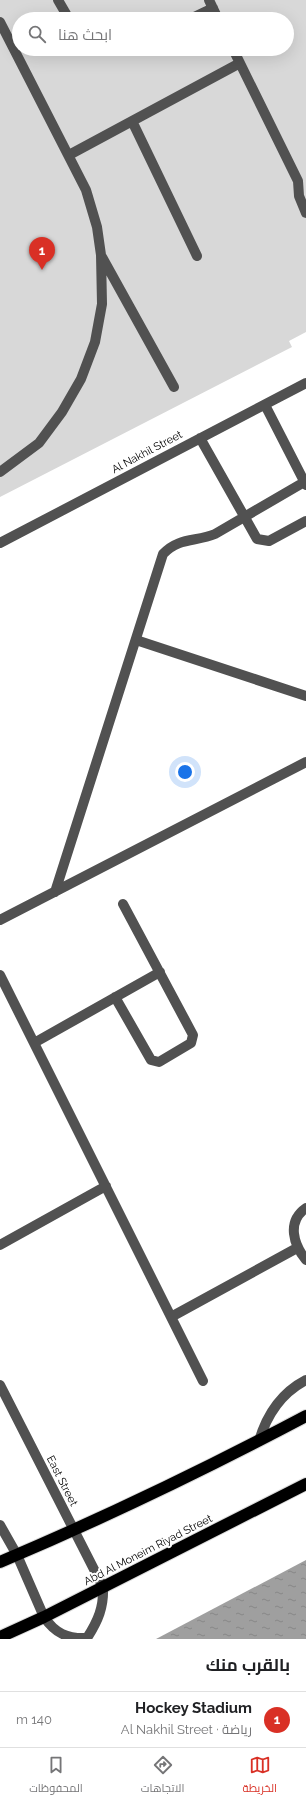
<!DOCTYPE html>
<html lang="ar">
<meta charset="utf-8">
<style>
:root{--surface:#fff;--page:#f2f2f2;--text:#202124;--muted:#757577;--line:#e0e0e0;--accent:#d93025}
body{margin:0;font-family:Raleway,Cairo,sans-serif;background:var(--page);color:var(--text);direction:rtl}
.you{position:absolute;left:185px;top:772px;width:14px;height:14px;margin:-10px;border:3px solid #fff;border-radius:50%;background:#1a73e8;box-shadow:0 0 0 6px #1a73e833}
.badge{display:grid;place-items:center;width:26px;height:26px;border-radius:50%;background:var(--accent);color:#fff;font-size:13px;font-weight:700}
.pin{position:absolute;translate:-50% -33px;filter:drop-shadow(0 1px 2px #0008)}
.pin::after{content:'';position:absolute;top:21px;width:14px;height:12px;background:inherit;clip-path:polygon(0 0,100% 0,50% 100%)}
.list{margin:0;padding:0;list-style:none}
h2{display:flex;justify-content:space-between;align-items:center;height:52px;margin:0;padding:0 16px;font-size:17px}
h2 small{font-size:13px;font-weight:400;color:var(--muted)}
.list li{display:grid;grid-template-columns:26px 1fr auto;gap:12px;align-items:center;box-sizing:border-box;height:56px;padding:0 16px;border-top:1px solid var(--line)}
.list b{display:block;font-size:15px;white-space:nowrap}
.list p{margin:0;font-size:13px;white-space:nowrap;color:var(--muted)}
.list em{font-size:13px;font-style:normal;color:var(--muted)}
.icon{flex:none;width:22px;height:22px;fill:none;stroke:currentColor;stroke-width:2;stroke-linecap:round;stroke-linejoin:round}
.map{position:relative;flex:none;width:306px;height:1639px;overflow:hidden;direction:ltr}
.search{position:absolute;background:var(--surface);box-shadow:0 4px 16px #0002;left:12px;right:12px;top:12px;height:44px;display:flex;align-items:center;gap:10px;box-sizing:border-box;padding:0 14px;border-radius:22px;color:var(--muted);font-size:15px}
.sheet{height:108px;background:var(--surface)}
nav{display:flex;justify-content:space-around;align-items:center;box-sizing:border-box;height:56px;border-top:1px solid var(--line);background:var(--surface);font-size:11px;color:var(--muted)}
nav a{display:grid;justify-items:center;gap:2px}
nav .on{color:var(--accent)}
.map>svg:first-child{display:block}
.garden{fill:#d8d8d8;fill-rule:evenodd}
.water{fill:url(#water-ripples)}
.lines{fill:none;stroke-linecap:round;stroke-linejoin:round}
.highway-casing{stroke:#dbdbdb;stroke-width:14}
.minor{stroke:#515151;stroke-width:10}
.highway{stroke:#000;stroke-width:12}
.labels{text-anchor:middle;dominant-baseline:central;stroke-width:4;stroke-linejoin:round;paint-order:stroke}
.street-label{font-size:11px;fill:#000;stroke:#fff}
</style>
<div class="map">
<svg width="306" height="1639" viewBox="0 0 306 1639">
<defs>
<pattern id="water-ripples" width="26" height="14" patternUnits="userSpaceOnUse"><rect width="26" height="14" fill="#9f9f9f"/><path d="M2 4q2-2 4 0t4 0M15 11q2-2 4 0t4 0" fill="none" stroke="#878787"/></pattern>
</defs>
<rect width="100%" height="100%" fill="#fff"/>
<path class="garden" d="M0,0H306V332L289,341L292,347L0,497ZM19,19H287V49H19Z"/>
<path class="water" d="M306,1560V1639H156Z"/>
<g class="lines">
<defs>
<path id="highway" d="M0,1562C104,1518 206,1469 306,1416
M0,1637L44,1617L306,1484"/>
</defs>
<use href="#highway" class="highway-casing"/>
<path class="minor" d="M58,0L69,19
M209,0L218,19
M190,19L213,8
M0,22L86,190L97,227L101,255L102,304L95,342L81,379L62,412L39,443L0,472
M233,49L298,181L299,196L306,213
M132,121L197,256
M69,155L240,63
M102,257L174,387
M265,405L306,485
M200,438L257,539L269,541L306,521
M0,543L306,383
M136,640L306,696
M55,892L163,554C179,537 196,542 215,534L306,481
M0,920L306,762
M0,975L203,1381
M115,997L151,1060L159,1062L191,1043L193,1035L123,904
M34,1043L160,972
M306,1208C286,1222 294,1245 306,1260
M0,1245L106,1186
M171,1317L297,1248
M0,1385L103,1587C104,1607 98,1621 87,1638
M259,1441C267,1414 281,1393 306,1380
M0,1525L17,1555L44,1617C55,1633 67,1639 87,1638"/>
<use href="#highway" class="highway"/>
</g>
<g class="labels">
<g class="street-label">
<text transform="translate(147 452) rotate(-28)">Al Nakhil Street</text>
<text transform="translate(62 1481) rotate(63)">East Street</text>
<text transform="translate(148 1550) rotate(-27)">Abd Al Moneim Riyad Street</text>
</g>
</g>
</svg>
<div class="you"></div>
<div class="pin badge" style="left:42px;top:270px">1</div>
<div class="search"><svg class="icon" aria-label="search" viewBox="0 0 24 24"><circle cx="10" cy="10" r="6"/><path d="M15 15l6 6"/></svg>ابحث هنا</div>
</div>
<section class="sheet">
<h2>بالقرب منك<small></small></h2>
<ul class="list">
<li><span class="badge">1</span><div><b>Hockey Stadium</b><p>رياضة · Al Nakhil Street</p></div><em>140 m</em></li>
</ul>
</section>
<nav>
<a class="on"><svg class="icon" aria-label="map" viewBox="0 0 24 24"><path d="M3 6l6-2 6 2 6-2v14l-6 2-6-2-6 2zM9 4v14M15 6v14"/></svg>الخريطة</a>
<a><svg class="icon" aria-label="directions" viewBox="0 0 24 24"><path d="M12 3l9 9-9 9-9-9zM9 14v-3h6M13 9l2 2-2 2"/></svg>الاتجاهات</a>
<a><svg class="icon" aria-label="saved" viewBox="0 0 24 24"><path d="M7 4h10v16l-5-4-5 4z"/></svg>المحفوظات</a>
</nav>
